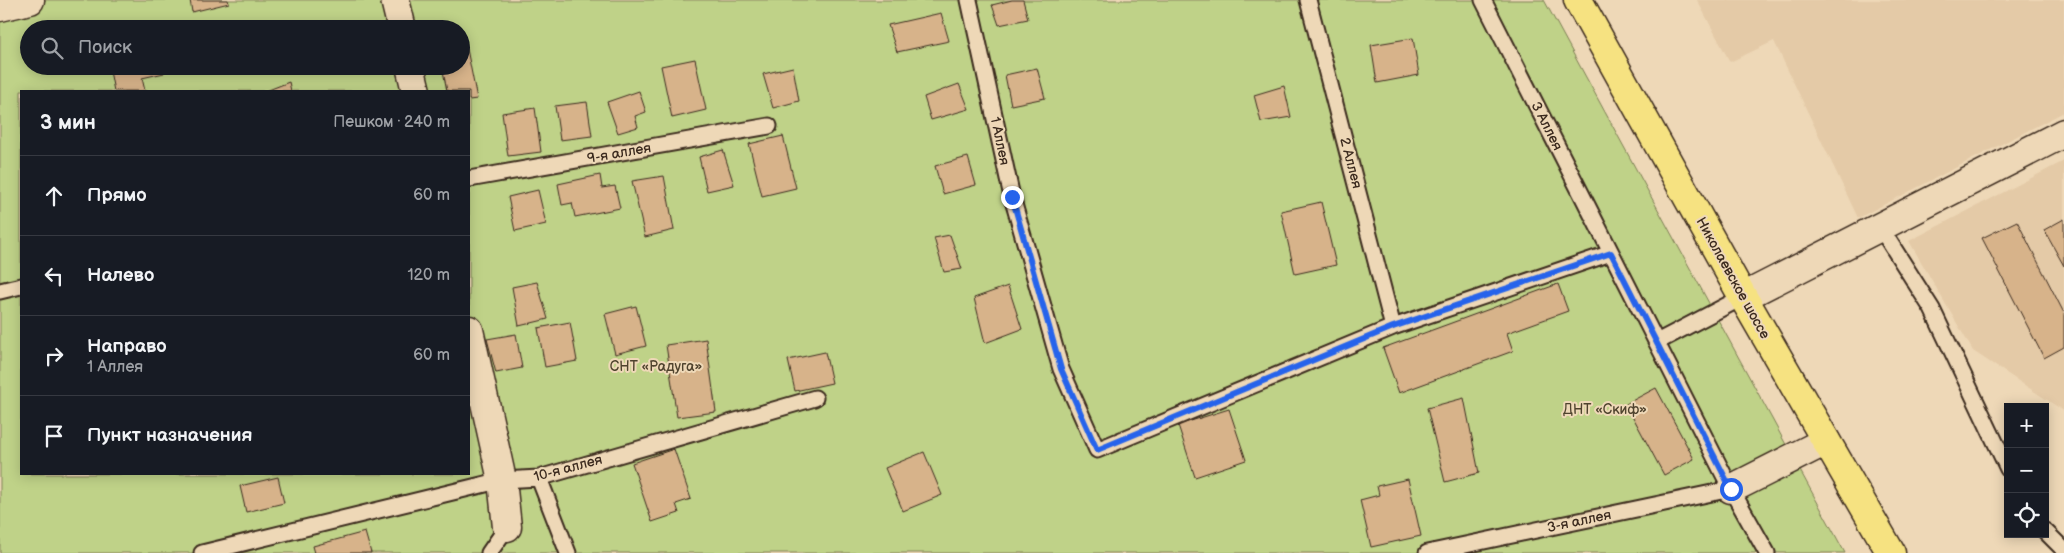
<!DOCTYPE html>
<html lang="ru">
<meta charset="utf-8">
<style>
:root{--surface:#171b24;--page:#20242c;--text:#f1f3f6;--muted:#9ea1a6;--line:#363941}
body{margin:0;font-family:"Balsamiq Sans",sans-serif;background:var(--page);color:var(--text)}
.controls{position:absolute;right:15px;bottom:15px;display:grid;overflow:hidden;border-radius:0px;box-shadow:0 2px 12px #0003}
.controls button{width:45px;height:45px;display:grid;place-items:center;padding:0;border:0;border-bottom:1px solid var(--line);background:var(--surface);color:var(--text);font:25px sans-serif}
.stop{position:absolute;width:15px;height:15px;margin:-11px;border:4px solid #2563eb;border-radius:50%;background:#fff}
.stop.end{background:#2563eb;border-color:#fff;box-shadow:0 1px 5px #0008}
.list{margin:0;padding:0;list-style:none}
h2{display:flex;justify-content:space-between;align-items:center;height:65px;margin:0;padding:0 20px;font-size:21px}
h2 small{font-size:16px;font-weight:400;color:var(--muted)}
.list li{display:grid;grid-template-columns:32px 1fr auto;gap:15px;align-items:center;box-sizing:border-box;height:80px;padding:0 20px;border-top:1px solid var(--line)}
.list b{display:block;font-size:19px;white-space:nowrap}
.list p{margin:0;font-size:16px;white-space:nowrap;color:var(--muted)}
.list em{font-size:16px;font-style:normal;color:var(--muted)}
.icon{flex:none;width:28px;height:28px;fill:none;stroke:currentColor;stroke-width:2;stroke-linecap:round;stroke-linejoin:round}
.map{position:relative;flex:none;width:2064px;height:553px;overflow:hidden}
.search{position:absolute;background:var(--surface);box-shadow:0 2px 12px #0003;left:20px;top:20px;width:450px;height:55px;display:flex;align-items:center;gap:12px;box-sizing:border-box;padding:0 18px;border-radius:28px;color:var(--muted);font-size:19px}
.panel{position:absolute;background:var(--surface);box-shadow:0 2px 12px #0003;left:20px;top:90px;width:450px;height:385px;border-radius:0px}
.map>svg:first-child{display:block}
.built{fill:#e4caa7}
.green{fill:#bfd288;stroke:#7d7e53;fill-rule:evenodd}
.building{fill:#d7b38a;stroke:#3b2a1e}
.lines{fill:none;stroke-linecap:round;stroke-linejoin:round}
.service-casing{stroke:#3b2a1e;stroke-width:19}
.minor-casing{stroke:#3b2a1e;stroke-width:31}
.primary-casing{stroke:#3b2a1e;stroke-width:31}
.service{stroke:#eed8b7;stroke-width:15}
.minor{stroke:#eed8b7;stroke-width:28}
.primary{stroke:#f6e281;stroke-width:28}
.route{stroke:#2563eb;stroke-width:6}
.labels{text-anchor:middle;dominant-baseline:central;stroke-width:4;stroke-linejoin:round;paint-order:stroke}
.street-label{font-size:14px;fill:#3b2a1e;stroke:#eed8b7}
.park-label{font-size:14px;fill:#4f432e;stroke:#eed8b7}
</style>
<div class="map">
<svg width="2064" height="553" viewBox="0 0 2064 553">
<rect width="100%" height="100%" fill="#eed8b7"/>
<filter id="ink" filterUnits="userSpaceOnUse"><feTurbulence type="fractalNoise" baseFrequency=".02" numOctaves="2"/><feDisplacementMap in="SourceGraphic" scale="10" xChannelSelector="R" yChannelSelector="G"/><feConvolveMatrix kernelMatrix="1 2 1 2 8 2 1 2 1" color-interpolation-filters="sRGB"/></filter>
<g filter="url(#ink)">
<path class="built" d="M1697,0H2064V112L1858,218L1774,41L1730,62Z
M2064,161V411L1973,351L1909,241Z"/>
<path class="green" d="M0,0H1544L1845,553H0ZM29,29H461V66H29ZM21,91H469V474H21Z"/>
<path class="building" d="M190,0H228L229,3L192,12Z
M1012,0H1023L1028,19L999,25L992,5Z
M941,13L949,41L897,52L888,25Z
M1413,38L1419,75L1377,83L1371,45Z
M466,44L477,99L469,100V91H447L442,66H461V45Z
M695,59L706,110L672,118L661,66Z
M109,66H163L164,73L142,78L145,91H114Z
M793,67L799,101L773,108L763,74Z
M1037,68L1045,98L1011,105L1005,75Z
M289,82L291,91H266Z
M959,84L969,109L931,120L924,97Z
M1284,86L1291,117L1261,122L1254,95Z
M639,91L646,112L635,116L638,127L618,133L607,102Z
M587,102L592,136L560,140L555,106Z
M535,108L541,152L508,156L502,113Z
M783,136L796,188L762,196L749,144Z
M723,150L734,185L707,191L699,157Z
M968,157L976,185L943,194L935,166Z
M600,175L602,188L615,186L620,208L575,217L572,203L562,205L558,184Z
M664,176L674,230L645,237L632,181Z
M538,190L546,224L515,231L508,197Z
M1321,202L1336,265L1295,274L1281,211Z
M2064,219V266L2044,230Z
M2017,221L2064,313V347L2044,358L1982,238Z
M950,235L962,269L944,272L934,238Z
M537,282L548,319L519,326L512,287Z
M1558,284L1568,311L1507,333L1513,351L1399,393L1383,348Z
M1008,286L1022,329L985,343L974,298Z
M636,306L646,346L615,354L605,314Z
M570,322L577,361L545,367L538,328Z
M516,334L522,368L496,373L487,339Z
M706,339L716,412L677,417L666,345Z
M825,352L832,383L795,391L788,360Z
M1656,388L1694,459L1664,475L1626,404Z
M1464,398L1479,473L1445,482L1427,408Z
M1229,409L1246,460L1195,477L1178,425Z
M674,449L691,499L676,504L679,513L652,522L632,463Z
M924,452L942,495L903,511L885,468Z
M278,477L284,503L246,512L240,486Z
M1408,479L1421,536L1371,547L1360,500L1379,495L1377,486Z
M365,532L371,553H315L313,546Z"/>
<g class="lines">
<defs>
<path id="service" d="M969,0L1012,197L1061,369L1097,450L1393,327L1611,253
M1308,0L1393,327
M1483,0L1731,489L1767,553
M469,179L769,126
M1880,227L1932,309L2008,469
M0,291L21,286
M1657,342L1743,297
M539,478L568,553
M2045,531L2064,550
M202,553L502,480L539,478L815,398
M489,553L507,527
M1427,553L1731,489"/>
<path id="minor" d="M395,0L402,29
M0,7L30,0
M410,66L416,91
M1743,297L2064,133
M469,330L502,480L507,527
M1731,489L1826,441"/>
<path id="primary" d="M1578,0L1743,297L1891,553"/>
</defs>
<use href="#service" class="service-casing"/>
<use href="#minor" class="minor-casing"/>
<use href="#primary" class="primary-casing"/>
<use href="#service" class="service"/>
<use href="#minor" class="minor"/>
<use href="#primary" class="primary"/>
</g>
</g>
<g class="lines" filter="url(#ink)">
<path class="route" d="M1012,197L1061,369L1097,450L1393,327L1611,253L1731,489"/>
</g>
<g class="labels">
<g class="street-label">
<text transform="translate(1547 126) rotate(63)">3 Аллея</text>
<text transform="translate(1000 141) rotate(78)">1 Аллея</text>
<text transform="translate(619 153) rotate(-10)">9-я аллея</text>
<text transform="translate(1351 163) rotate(75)">2 Аллея</text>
<text transform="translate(1733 278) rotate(61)">Николаевское шоссе</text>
<text transform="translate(568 468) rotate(-15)">10-я аллея</text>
<text transform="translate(1579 521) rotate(-12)">3-я аллея</text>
</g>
<g class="park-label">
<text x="656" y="366">СНТ «Радуга»</text>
<text x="1605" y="409">ДНТ «Скиф»</text>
</g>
</g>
</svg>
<div class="controls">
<button>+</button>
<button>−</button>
<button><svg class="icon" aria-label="locate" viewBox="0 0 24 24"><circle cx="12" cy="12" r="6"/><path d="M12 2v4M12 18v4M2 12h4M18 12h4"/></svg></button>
</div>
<div class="stop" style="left:1731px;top:489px"></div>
<div class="stop end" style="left:1012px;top:197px"></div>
<div class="search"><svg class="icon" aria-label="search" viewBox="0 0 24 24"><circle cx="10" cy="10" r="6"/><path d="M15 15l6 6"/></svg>Поиск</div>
<section class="panel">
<h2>3 мин<small>Пешком · 240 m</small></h2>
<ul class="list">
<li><svg class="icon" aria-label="ahead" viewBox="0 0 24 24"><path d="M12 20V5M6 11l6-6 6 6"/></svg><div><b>Прямо</b></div><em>60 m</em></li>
<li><svg class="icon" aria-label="left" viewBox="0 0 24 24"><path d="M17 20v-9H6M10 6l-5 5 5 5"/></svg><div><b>Налево</b></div><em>120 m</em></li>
<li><svg class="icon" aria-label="right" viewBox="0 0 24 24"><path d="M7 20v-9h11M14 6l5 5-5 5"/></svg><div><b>Направо</b><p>1 Аллея</p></div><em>60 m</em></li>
<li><svg class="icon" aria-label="arrive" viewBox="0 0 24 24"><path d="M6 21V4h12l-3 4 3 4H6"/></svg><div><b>Пункт назначения</b></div></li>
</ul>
</section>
</div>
